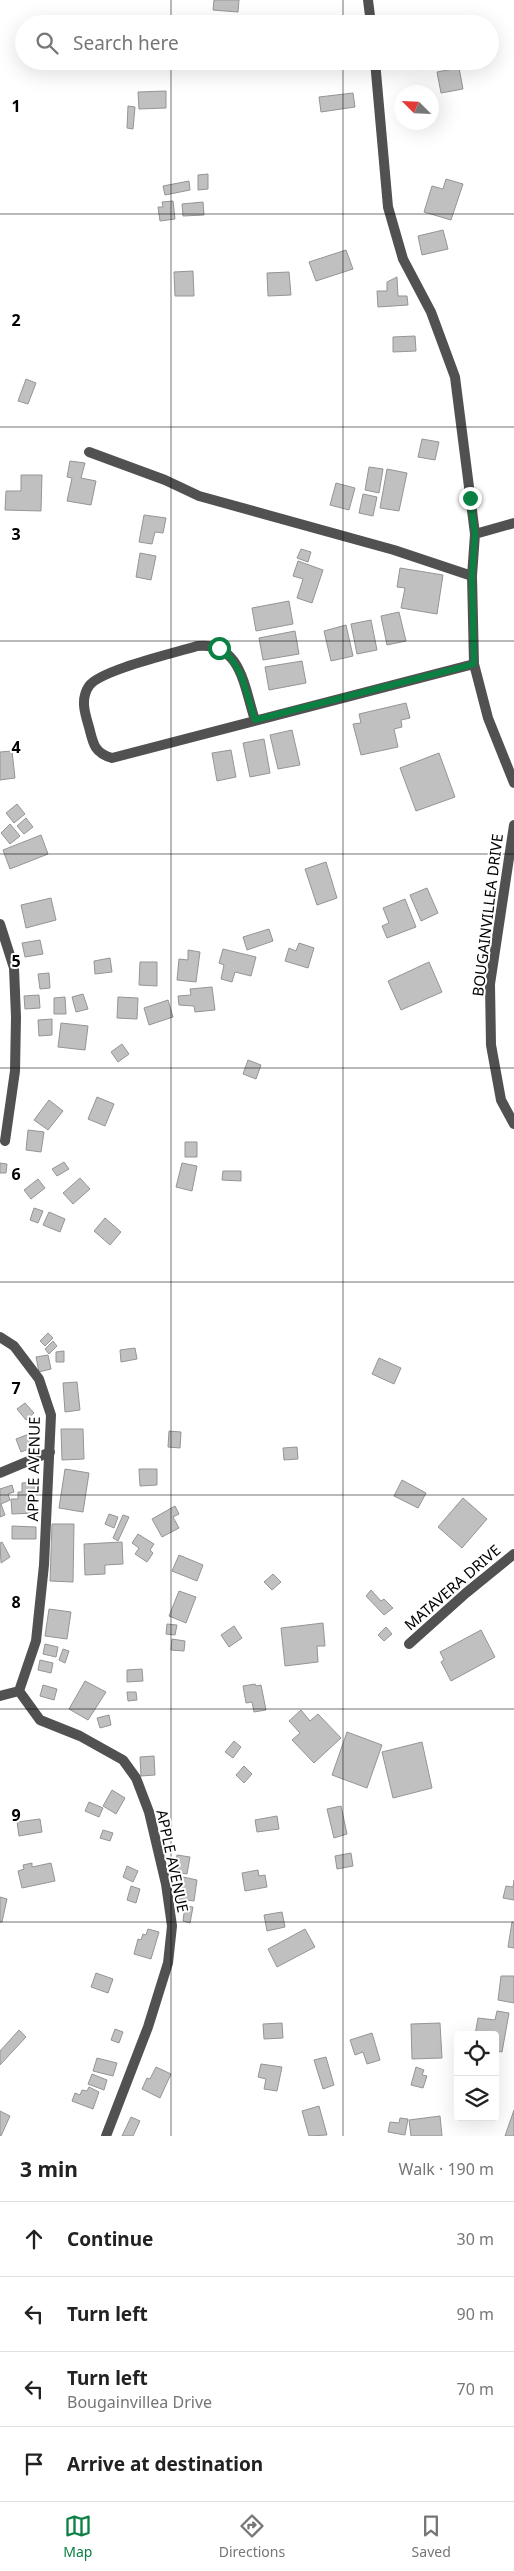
<!DOCTYPE html>
<meta charset="utf-8">
<style>
:root{--surface:#fff;--page:#f6f6f6;--text:#222;--muted:#767676;--line:#e0e0e0;--accent:#0b8043}
body{margin:0;font-family:"Noto Sans",sans-serif;background:var(--page);color:var(--text)}
.controls{position:absolute;right:15px;bottom:15px;display:grid;overflow:hidden;border-radius:5px;box-shadow:0 5px 20px #0002}
.controls button{width:45px;height:45px;display:grid;place-items:center;padding:0;border:0;border-bottom:1px solid var(--line);background:var(--surface);color:var(--text);font:25px sans-serif}
.compass{position:absolute;left:394px;top:85px;width:45px;height:45px;border-radius:50%;background:var(--surface);box-shadow:0 5px 20px #0002;rotate:294deg}
.stop{position:absolute;width:15px;height:15px;margin:-11px;border:4px solid #0b8043;border-radius:50%;background:#fff}
.stop.end{background:#0b8043;border-color:#fff;box-shadow:0 1px 5px #0008}
.list{margin:0;padding:0;list-style:none}
h2{display:flex;justify-content:space-between;align-items:center;height:65px;margin:0;padding:0 20px;font-size:21px}
h2 small{font-size:16px;font-weight:400;color:var(--muted)}
.list li{display:grid;grid-template-columns:32px 1fr auto;gap:15px;align-items:center;box-sizing:border-box;height:75px;padding:0 20px;border-top:1px solid var(--line)}
.list b{display:block;font-size:19px;white-space:nowrap}
.list p{margin:0;font-size:16px;white-space:nowrap;color:var(--muted)}
.list em{font-size:16px;font-style:normal;color:var(--muted)}
.icon{flex:none;width:28px;height:28px;fill:none;stroke:currentColor;stroke-width:2;stroke-linecap:round;stroke-linejoin:round}
.map{position:relative;flex:none;width:514px;height:2136px;overflow:hidden}
.search{position:absolute;background:var(--surface);box-shadow:0 5px 20px #0002;left:15px;right:15px;top:15px;height:55px;display:flex;align-items:center;gap:12px;box-sizing:border-box;padding:0 18px;border-radius:28px;color:var(--muted);font-size:19px}
.sheet{height:365px;background:var(--surface)}
nav{display:flex;justify-content:space-around;align-items:center;box-sizing:border-box;height:70px;border-top:1px solid var(--line);background:var(--surface);font-size:14px;color:var(--muted)}
nav a{display:grid;justify-items:center;gap:2px}
nav .on{color:var(--accent)}
.map>svg:first-child{display:block}
.building{fill:#c0c0c0;stroke:#959595}
.lines{fill:none;stroke-linecap:round;stroke-linejoin:round}
.street{stroke:#515151;stroke-width:10}
.route{stroke:#0b8043;stroke-width:6}
.grid{fill:none;stroke:#000;stroke-width:1;stroke-opacity:0.55}
.labels{text-anchor:middle;dominant-baseline:central;stroke-width:4;stroke-linejoin:round;paint-order:stroke}
.street-label{font-size:15px;fill:#000;stroke:#fff}
.grid-label{font-size:16px;text-anchor:middle;font-weight:bold;fill:#000;stroke:#fff;stroke-width:4;stroke-linejoin:round;paint-order:stroke}
</style>
<div class="map">
<svg width="514" height="2136" viewBox="0 0 514 2136">
<rect width="100%" height="100%" fill="#fff"/>
<path class="building" d="M214,0H239L238,12L213,10Z
M459,68L463,89L441,93L437,72Z
M166,91V108L139,109L138,92Z
M353,93L355,107L321,112L319,97Z
M128,106L135,107L133,129L127,128Z
M208,174V189L198,190V175Z
M446,179L463,184L451,220L424,212L432,186L443,189Z
M189,181L190,190L165,195L163,186Z
M173,201L175,219L160,221L158,207H163L162,202Z
M203,202L204,215L183,216L182,204Z
M443,230L448,249L422,255L418,236Z
M346,250L353,269L316,281L309,262Z
M193,271L194,296H175L174,272Z
M289,272L291,295L268,296L267,273Z
M397,277L398,296H407L408,305L378,307L377,291H387V282Z
M415,336L416,351L393,352V337Z
M26,379L36,383L28,404L18,401Z
M422,439L439,442L435,460L418,457Z
M70,461L85,463L81,478L96,481L91,505L67,501L72,478L67,477Z
M369,467L383,469L379,493L365,490Z
M387,469L407,473L399,511L380,508Z
M21,475H42L41,511L5,510L6,491H21Z
M336,483L355,488L349,510L330,505Z
M363,494L377,497L373,516L359,513Z
M144,515L166,518L163,533L155,532L152,544L139,542Z
M301,549L311,552L308,562L297,558Z
M140,553L156,556L151,580L136,577Z
M298,561L323,570L312,603L297,598L303,579L293,576Z
M400,568L443,575L437,614L401,608L405,588L397,587Z
M289,601L293,624L256,631L252,608Z
M399,612L406,641L387,645L381,616Z
M371,620L377,650L357,654L351,624Z
M346,625L353,656L331,661L324,631Z
M295,631L299,654L263,660L259,638Z
M302,661L306,683L269,690L265,667Z
M406,703L410,718L401,720L402,727L394,729L398,747L361,755L353,724L361,723L359,714Z
M292,730L300,765L278,769L270,735Z
M264,739L270,773L250,777L243,743Z
M231,750L236,777L217,781L212,753Z
M12,751L15,778L0,780V752Z
M439,753L455,797L416,811L400,768Z
M17,804L25,814L14,823L6,813Z
M26,818L33,827L24,834L17,826Z
M10,824L20,836L10,844L1,833Z
M41,835L48,854L10,869L3,850Z
M326,862L337,898L317,905L305,869Z
M427,888L438,913L421,921L410,895Z
M51,898L56,920L26,928L21,905Z
M405,899L416,927L387,938L382,926L389,923L383,908Z
M269,929L273,941L247,950L243,937Z
M40,940L43,954L25,957L22,943Z
M299,943L314,948L308,968L285,961L289,948L296,951Z
M223,949L256,957L251,976L235,972L232,982L221,979L224,965L219,963Z
M188,950L200,952L196,982L177,980L179,959L188,960Z
M110,958L112,972L95,974L94,961Z
M140,962H157V986L139,985Z
M429,962L442,992L401,1010L388,981Z
M49,973L50,988L40,989L38,974Z
M212,987L215,1010L195,1012L194,1006L179,1005L178,996L191,995L190,989Z
M83,994L88,1009L76,1012L72,997Z
M39,995L40,1008L25,1009L24,996Z
M65,997L66,1014H54V998Z
M118,997L138,998L137,1019L117,1018Z
M168,1000L173,1017L149,1025L144,1008Z
M52,1019V1035L39,1036L38,1020Z
M61,1023L88,1026L85,1050L58,1047Z
M122,1044L129,1054L118,1062L111,1052Z
M248,1060L261,1065L256,1079L243,1074Z
M97,1097L114,1104L105,1126L88,1119Z
M49,1100L63,1111L48,1130L34,1120Z
M28,1130L44,1132L41,1152L26,1150Z
M185,1142H197V1157H185Z
M64,1162L69,1169L57,1176L52,1169Z
M0,1163L7,1164L6,1173H0Z
M182,1163L197,1166L192,1191L176,1187Z
M223,1171H241V1181L222,1180Z
M80,1178L90,1189L73,1204L63,1193Z
M38,1179L45,1188L31,1199L24,1190Z
M34,1208L43,1211L38,1223L30,1220Z
M49,1212L65,1219L60,1232L43,1225Z
M105,1218L121,1232L110,1245L94,1231Z
M48,1333L53,1338L45,1346L40,1341Z
M53,1341L57,1346L49,1354L45,1349Z
M135,1348L137,1359L121,1362L120,1350Z
M64,1351V1362H56V1352Z
M48,1355L51,1369L39,1372L36,1357Z
M379,1358L401,1368L394,1384L372,1374Z
M77,1382L80,1410L65,1412L63,1383Z
M25,1403L34,1413L26,1420L17,1409Z
M61,1429H83L84,1459L62,1460Z
M169,1431L181,1432L180,1448L168,1447Z
M29,1434L34,1447L21,1452L16,1439Z
M297,1447L298,1459L284,1460L283,1448Z
M65,1469L89,1473L83,1512L59,1508Z
M139,1469H157V1485L140,1486Z
M402,1480L426,1493L418,1508L394,1496Z
M34,1482L35,1513L12,1514L11,1499H18V1492H22V1483Z
M12,1485L14,1492L8,1494L10,1500L1,1504L5,1515L0,1517V1489Z
M463,1498L487,1519L462,1548L438,1527Z
M175,1506L179,1514L173,1517L179,1528L162,1537L152,1519Z
M109,1514L118,1517L114,1528L105,1524Z
M123,1515L129,1517L118,1541L113,1538Z
M52,1524H74L73,1582L50,1581Z
M12,1526L36,1527V1539H12Z
M138,1534L154,1544L150,1550L153,1553L147,1562L135,1554L139,1548L132,1543Z
M2,1542L10,1557L1,1563L0,1543Z
M122,1542L123,1564L105,1565V1574L85,1575L84,1544Z
M179,1555L203,1565L197,1581L172,1571Z
M273,1574L281,1582L272,1590L264,1582Z
M371,1590L381,1601L384,1599L393,1608L384,1615L366,1596Z
M179,1591L196,1597L186,1623L169,1616Z
M49,1609L71,1612L67,1639L45,1636Z
M323,1623L325,1646H317L318,1662L285,1666L281,1628Z
M167,1624L177,1625L175,1635L166,1634Z
M234,1626L242,1638L229,1647L221,1635Z
M386,1627L392,1634L384,1641L378,1635Z
M481,1630L495,1657L451,1681L441,1662L444,1660L440,1652Z
M172,1639L185,1641L184,1651L171,1650Z
M45,1644L58,1647L56,1657L43,1654Z
M63,1649L69,1651L65,1663L59,1660Z
M40,1660L53,1663L51,1673L38,1670Z
M142,1669L143,1681L127,1682V1670Z
M85,1681L106,1692L88,1720L69,1709Z
M255,1684L256,1686L261,1685L266,1710L254,1712L252,1702L246,1703L243,1686Z
M43,1685L57,1689L54,1700L40,1696Z
M127,1692H136L137,1700L128,1701Z
M301,1710L310,1721L318,1714L341,1738L314,1763L292,1740L300,1733L289,1721Z
M109,1715L111,1725L100,1728L97,1718Z
M347,1732L382,1745L367,1788L332,1775Z
M234,1741L241,1747L233,1758L225,1752Z
M422,1742L432,1788L393,1798L382,1752Z
M154,1756L155,1775L141,1776L140,1757Z
M244,1766L252,1774L244,1783L236,1775Z
M112,1790L125,1798L116,1814L103,1806Z
M89,1802L103,1808L99,1817L85,1811Z
M341,1806L347,1834L334,1838L327,1809Z
M277,1816L279,1829L257,1832L255,1820Z
M40,1819L42,1832L19,1836L17,1822Z
M103,1830L113,1833L110,1841L100,1838Z
M351,1853L353,1866L337,1869L335,1856Z
M177,1855L190,1857L187,1874L174,1872Z
M32,1863V1867L51,1863L55,1881L22,1888L18,1871L24,1869L23,1865Z
M127,1866L138,1871L133,1882L123,1877Z
M258,1870L259,1876L265,1875L267,1887L245,1891L242,1873Z
M183,1877L197,1880L194,1901L179,1899L180,1893H175L177,1883L182,1884Z
M514,1880V1900L503,1898L506,1886L513,1887Z
M131,1886L140,1889L136,1903L127,1900Z
M0,1897L7,1899L2,1922H0Z
M185,1906L193,1907L190,1923L183,1921Z
M282,1912L285,1927L267,1931L264,1915Z
M512,1922L514,1923V1948L508,1947Z
M148,1929L159,1932L151,1959L134,1954L138,1939L141,1940L143,1934L146,1935Z
M305,1929L315,1947L277,1967L268,1949Z
M96,1973L113,1979L108,1993L91,1987Z
M501,1976H514V2003L498,2000Z
M497,2011L509,2013L502,2052L495,2051V2035H475L478,2018L495,2020Z
M282,2023L283,2038L264,2039L263,2024Z
M440,2023L442,2058L412,2059L411,2024Z
M115,2029L123,2032L119,2043L111,2040Z
M19,2030L26,2037L0,2065V2051Z
M372,2033L380,2060L367,2064L363,2052L355,2055L350,2040Z
M326,2057L334,2085L323,2089L314,2060Z
M97,2058L117,2063L113,2076L93,2071Z
M261,2064L282,2067L277,2091L264,2089L266,2079L258,2077Z
M156,2067L171,2074L160,2098L142,2089L147,2078L150,2079Z
M416,2067L424,2070L422,2075L427,2076L423,2088L411,2085Z
M92,2074L107,2080L104,2090L88,2084Z
M89,2087L99,2092L93,2109L72,2101L75,2093L80,2095L82,2090L87,2091Z
M319,2106L327,2135L309,2136L302,2111Z
M514,2110V2136H505Z
M0,2111L10,2116L1,2136H0Z
M440,2116L442,2136H411L409,2120Z
M131,2117L140,2121L133,2136H122Z
M400,2118L408,2119L405,2135L388,2132L390,2122L399,2123Z"/>
<g class="lines">
<path class="street" d="M368,0L371,24
M375,61L388,207L403,259L431,312L455,377L475,534L472,576L474,664L488,718L514,783
M89,452L165,480L199,496L394,550L472,576
M475,534L514,523
M255,720C244,687 241,641 197,646C175,653 100,670 89,686C80,699 85,714 89,727C93,743 94,753 112,758L474,664
M514,825L490,984L491,1045L501,1100L514,1124
M0,924L14,968L16,1017L15,1071L5,1141
M0,1337L14,1346L39,1379L51,1415L44,1565L36,1641L19,1691L40,1720L80,1736L123,1760L136,1778L149,1812L166,1884L172,1926L168,1963L148,2027L106,2136
M0,1473L50,1452
M409,1644L466,1593L514,1554
M0,1696L19,1691"/>
</g>
<g class="lines">
<path class="route" d="M219,648C243,663 246,694 255,720L474,664L472,576L475,534L470,498"/>
</g>
<path class="grid" d="M171,0V24M343,0V24M171,61V2136M343,61V2136M0,214H514M0,427H514M0,641H514M0,854H514M0,1068H514M0,1282H514M0,1495H514M0,1709H514M0,1922H514"/>
<g class="labels">
<g class="street-label">
<text transform="translate(487 915) rotate(-83)">BOUGAINVILLEA DRIVE</text>
<text transform="translate(33 1469) rotate(-89)">APPLE AVENUE</text>
<text transform="translate(452 1587) rotate(-41)">MATAVERA DRIVE</text>
<text transform="translate(173 1861) rotate(78)">APPLE AVENUE</text>
</g>
</g>
<g class="grid-label">
<text x="16" y="112">1</text>
<text x="16" y="326">2</text>
<text x="16" y="540">3</text>
<text x="16" y="753">4</text>
<text x="16" y="967">5</text>
<text x="16" y="1180">6</text>
<text x="16" y="1394">7</text>
<text x="16" y="1608">8</text>
<text x="16" y="1821">9</text>
</g>
</svg>
<div class="controls">
<button><svg class="icon" aria-label="locate" viewBox="0 0 24 24"><circle cx="12" cy="12" r="6"/><path d="M12 2v4M12 18v4M2 12h4M18 12h4"/></svg></button>
<button><svg class="icon" aria-label="layers" viewBox="0 0 24 24"><path d="M12 4l9 5-9 5-9-5zM3 14l9 5 9-5"/></svg></button>
</div>
<svg class="compass" viewBox="-18 -18 36 36"><path d="M0-13l5 13h-10z" fill="#e53935"/><path d="M0 13l5-13h-10z" fill="#767676"/></svg>
<div class="stop" style="left:219px;top:648px"></div>
<div class="stop end" style="left:470px;top:498px"></div>
<div class="search"><svg class="icon" aria-label="search" viewBox="0 0 24 24"><circle cx="10" cy="10" r="6"/><path d="M15 15l6 6"/></svg>Search here</div>
</div>
<section class="sheet">
<h2>3 min<small>Walk · 190 m</small></h2>
<ul class="list">
<li><svg class="icon" aria-label="ahead" viewBox="0 0 24 24"><path d="M12 20V5M6 11l6-6 6 6"/></svg><div><b>Continue</b></div><em>30 m</em></li>
<li><svg class="icon" aria-label="left" viewBox="0 0 24 24"><path d="M17 20v-9H6M10 6l-5 5 5 5"/></svg><div><b>Turn left</b></div><em>90 m</em></li>
<li><svg class="icon" aria-label="left" viewBox="0 0 24 24"><path d="M17 20v-9H6M10 6l-5 5 5 5"/></svg><div><b>Turn left</b><p>Bougainvillea Drive</p></div><em>70 m</em></li>
<li><svg class="icon" aria-label="arrive" viewBox="0 0 24 24"><path d="M6 21V4h12l-3 4 3 4H6"/></svg><div><b>Arrive at destination</b></div></li>
</ul>
</section>
<nav>
<a class="on"><svg class="icon" aria-label="map" viewBox="0 0 24 24"><path d="M3 6l6-2 6 2 6-2v14l-6 2-6-2-6 2zM9 4v14M15 6v14"/></svg>Map</a>
<a><svg class="icon" aria-label="directions" viewBox="0 0 24 24"><path d="M12 3l9 9-9 9-9-9zM9 14v-3h6M13 9l2 2-2 2"/></svg>Directions</a>
<a><svg class="icon" aria-label="saved" viewBox="0 0 24 24"><path d="M7 4h10v16l-5-4-5 4z"/></svg>Saved</a>
</nav>
